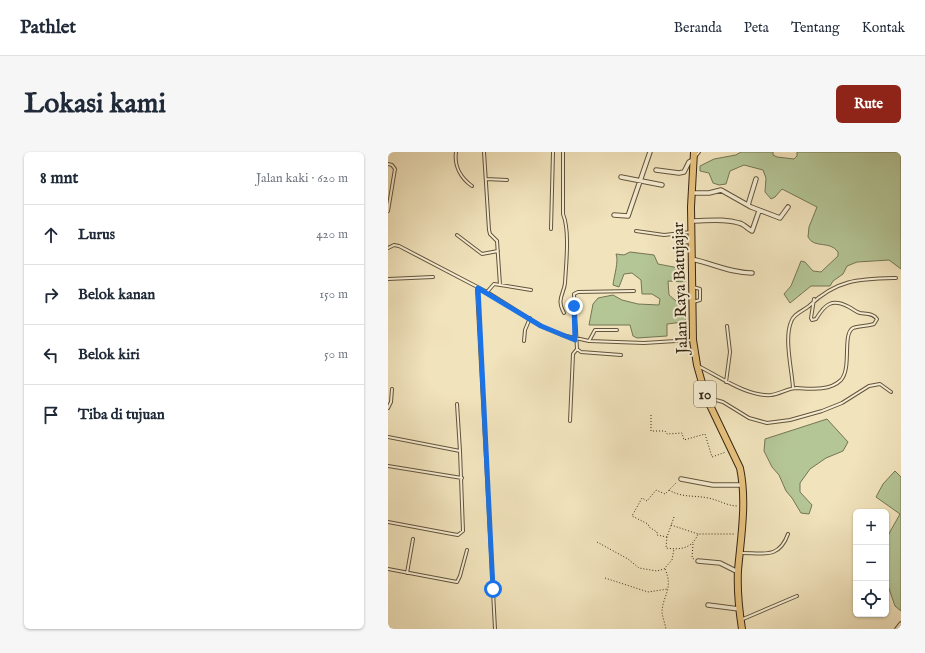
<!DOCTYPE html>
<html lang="id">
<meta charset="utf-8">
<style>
:root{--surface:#fff;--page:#f6f6f7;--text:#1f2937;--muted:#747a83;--line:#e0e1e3;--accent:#8f2418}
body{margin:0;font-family:"IM FELL English",serif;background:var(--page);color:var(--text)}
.controls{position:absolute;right:12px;bottom:12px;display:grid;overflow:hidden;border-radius:6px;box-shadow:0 1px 3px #0004}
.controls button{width:36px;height:36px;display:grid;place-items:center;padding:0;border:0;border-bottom:1px solid var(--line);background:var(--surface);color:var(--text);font:20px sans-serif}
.stop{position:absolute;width:12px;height:12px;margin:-9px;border:3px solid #1a73e8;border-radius:50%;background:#fff}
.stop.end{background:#1a73e8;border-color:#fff;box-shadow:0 1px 4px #0008}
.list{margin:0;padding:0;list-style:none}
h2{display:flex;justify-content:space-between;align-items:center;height:52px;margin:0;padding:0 16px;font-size:17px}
h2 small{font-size:13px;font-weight:400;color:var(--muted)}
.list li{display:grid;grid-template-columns:26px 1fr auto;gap:12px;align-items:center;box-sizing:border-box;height:60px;padding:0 16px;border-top:1px solid var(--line)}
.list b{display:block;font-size:15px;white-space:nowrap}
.list em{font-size:13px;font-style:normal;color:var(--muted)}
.icon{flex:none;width:22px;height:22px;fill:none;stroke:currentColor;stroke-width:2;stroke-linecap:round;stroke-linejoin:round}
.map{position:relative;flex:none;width:513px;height:477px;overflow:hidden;border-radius:6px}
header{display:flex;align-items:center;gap:24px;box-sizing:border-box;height:56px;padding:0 20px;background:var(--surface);border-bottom:1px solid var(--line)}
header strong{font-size:19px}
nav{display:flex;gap:22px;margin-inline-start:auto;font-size:14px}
.intro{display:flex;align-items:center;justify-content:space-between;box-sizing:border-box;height:96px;padding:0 24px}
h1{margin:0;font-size:28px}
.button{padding:10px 18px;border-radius:6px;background:var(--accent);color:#fff;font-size:14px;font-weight:700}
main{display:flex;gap:24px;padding:0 24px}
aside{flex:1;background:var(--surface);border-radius:6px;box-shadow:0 1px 3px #0004}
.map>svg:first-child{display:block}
.green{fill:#b4c596;stroke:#747554}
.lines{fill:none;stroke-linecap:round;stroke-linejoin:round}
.service-casing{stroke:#63543c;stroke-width:4}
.minor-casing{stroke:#63543c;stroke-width:5.5}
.trunk-casing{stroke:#342512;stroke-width:8}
.path{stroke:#342512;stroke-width:1;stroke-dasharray:1 2;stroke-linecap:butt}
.service{stroke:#f6edd3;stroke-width:2}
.minor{stroke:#f6edd3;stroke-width:3.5}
.trunk{stroke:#e8c27e;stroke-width:6}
.route{stroke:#1a73e8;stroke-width:5}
.labels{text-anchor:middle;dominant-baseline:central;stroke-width:4;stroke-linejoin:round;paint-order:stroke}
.shield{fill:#f6edd3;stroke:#6e614c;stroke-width:1}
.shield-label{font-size:15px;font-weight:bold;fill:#342512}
.street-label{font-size:16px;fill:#342512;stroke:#f6edd3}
</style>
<header>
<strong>Pathlet</strong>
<nav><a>Beranda</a><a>Peta</a><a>Tentang</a><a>Kontak</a></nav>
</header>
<div class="intro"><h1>Lokasi kami</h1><a class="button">Rute</a></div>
<main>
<aside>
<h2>8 mnt<small>Jalan kaki · 620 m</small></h2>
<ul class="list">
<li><svg class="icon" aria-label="ahead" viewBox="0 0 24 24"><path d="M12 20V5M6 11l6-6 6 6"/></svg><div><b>Lurus</b></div><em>420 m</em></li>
<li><svg class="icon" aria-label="right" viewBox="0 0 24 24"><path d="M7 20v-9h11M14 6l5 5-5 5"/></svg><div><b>Belok kanan</b></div><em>150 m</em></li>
<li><svg class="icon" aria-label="left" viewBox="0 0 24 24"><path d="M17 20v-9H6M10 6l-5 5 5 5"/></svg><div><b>Belok kiri</b></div><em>50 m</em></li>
<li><svg class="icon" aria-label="arrive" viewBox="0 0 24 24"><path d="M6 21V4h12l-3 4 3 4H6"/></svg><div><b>Tiba di tujuan</b></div></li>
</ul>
</aside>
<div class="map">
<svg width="513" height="477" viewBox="0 0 513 477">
<rect width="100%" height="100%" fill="#f1e3bc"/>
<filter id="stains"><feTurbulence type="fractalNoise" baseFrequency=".005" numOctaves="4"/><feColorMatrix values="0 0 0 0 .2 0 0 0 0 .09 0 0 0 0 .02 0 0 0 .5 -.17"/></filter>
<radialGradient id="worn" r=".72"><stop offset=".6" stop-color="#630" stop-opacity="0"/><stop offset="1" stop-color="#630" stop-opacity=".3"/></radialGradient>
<path class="green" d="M353,0H385V3L389,5L406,7L409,4V0H513V117L501,108L469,110L459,114L455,122L445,129L442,134H423L402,151L396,142L403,134L413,109L417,110L425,119L433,120L450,104V100C442,88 426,97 420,85L421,75L429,55L394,37L387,45L383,47L377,40L378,26L375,18L356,13L342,19L338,32L331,33L325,31L321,21L312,19V14L326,7L348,3Z
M242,100L266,103L270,112L296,117L297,130L280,129L281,143L295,155L298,167L295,170L279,172V184L249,186L245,184L242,173H201L205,152L210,146L225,143L234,148L250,152L271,153L272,147L264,142H254L253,128L244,121L236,122L231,135L225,133C226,124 231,109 228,102L236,103Z
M439,267L460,290L455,299L438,306L422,317L412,331V340L424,353L421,362L413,361L404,346L398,339L391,323L384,315L376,299L377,287Z
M507,319L513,325V459L507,454L498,428V387L512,362L488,345L495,332Z"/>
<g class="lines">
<defs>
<path id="service" d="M68,0C66,14 73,26 84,34
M96,0L101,78L102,82L109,89L112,133
M175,0V62C182,79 178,112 177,131C176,142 168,147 176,161
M307,5L311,0
M0,12L4,13L7,17L0,59
M98,27L119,28
M163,77L165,0
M248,79L276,83L303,80
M69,83L94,102L110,99
M290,91L302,90
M0,96L6,93L11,94L99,140L153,174L174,183L201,189L256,191L304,188
M0,127L45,125
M89,137L107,477
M99,140L106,132L143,138
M305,150L312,148V137L305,135
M136,189L137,178L142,166
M201,189L207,178H229
M233,203L193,200L189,197L186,142L190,140L246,139
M310,214C331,224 359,245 383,243C392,242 400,236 409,236C424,237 442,239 453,228C464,216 454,182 465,176C470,174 480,174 486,172L489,167C485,161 478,162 472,161C468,160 465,157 461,155C444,146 437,152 428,167L424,168L423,166L426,147
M338,230L342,200L339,174
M405,236C404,218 396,187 403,170C405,162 415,159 421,154C449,127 471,127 508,126
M321,246L335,250L361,266L379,271L402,268L434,259L454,251L481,234L492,232L503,240
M69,252L72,299
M0,256L3,250L4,237
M182,269L185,202L189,197
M0,285L72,299L75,379L70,383L64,382L0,370
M0,314L74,326
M353,401C376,401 391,407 400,382
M0,417L69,430L72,424L79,398
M19,421L25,387
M355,467L409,444"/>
<path id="minor" d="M268,18L291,21L296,20L301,10L305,8
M233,25L274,33
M303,41H321L333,38L363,55L392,66L400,55
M360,53L368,27
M226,63L240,64L262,0
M303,69C319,69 336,66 351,71C356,72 360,77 364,79L371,59
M303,107C324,111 342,121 364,121
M293,327L325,333H355
M310,409L332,411L350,420
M320,453L351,457
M509,477L513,472"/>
<path id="trunk" d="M306,0L303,55L305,188L309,213L318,245L352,316C359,349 353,385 350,418C349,438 351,458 354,477"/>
</defs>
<use href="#service" class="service-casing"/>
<use href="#minor" class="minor-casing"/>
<use href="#trunk" class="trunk-casing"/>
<path class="path" d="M263,263V279H277L279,282L294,281L296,288L317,282L324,305L338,300
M281,338C294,346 306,343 320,346C331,348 339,354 350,354
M286,365L279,385L278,396C292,398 304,397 310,382
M283,373L310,382H347
M279,385L269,383V380L261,375L260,372L244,364L254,346L259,349L268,338L277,342L289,330
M209,390L240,407L251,416L269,419L276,417L284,408L286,397
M305,392L304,406L306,407
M277,417C286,437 274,444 274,461C275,466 277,472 278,477
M217,426L260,440L280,437"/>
<use href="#service" class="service"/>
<use href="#minor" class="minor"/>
<use href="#trunk" class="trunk"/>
</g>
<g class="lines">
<path class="route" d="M105,437L90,136L153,174L187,188L186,154"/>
</g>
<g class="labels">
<rect class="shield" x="306" y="229" width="22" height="26" rx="3"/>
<g class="shield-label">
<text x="317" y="242">10</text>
</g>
<g class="street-label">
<text transform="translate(293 136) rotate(-92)">Jalan Raya Batujajar</text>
</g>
</g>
<rect width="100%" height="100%" filter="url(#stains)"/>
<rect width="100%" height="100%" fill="url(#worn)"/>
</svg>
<div class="controls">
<button>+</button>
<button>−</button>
<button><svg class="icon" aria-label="locate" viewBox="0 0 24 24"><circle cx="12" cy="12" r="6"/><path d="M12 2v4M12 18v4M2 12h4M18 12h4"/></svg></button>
</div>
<div class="stop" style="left:105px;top:437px"></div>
<div class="stop end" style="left:186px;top:154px"></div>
</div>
</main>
